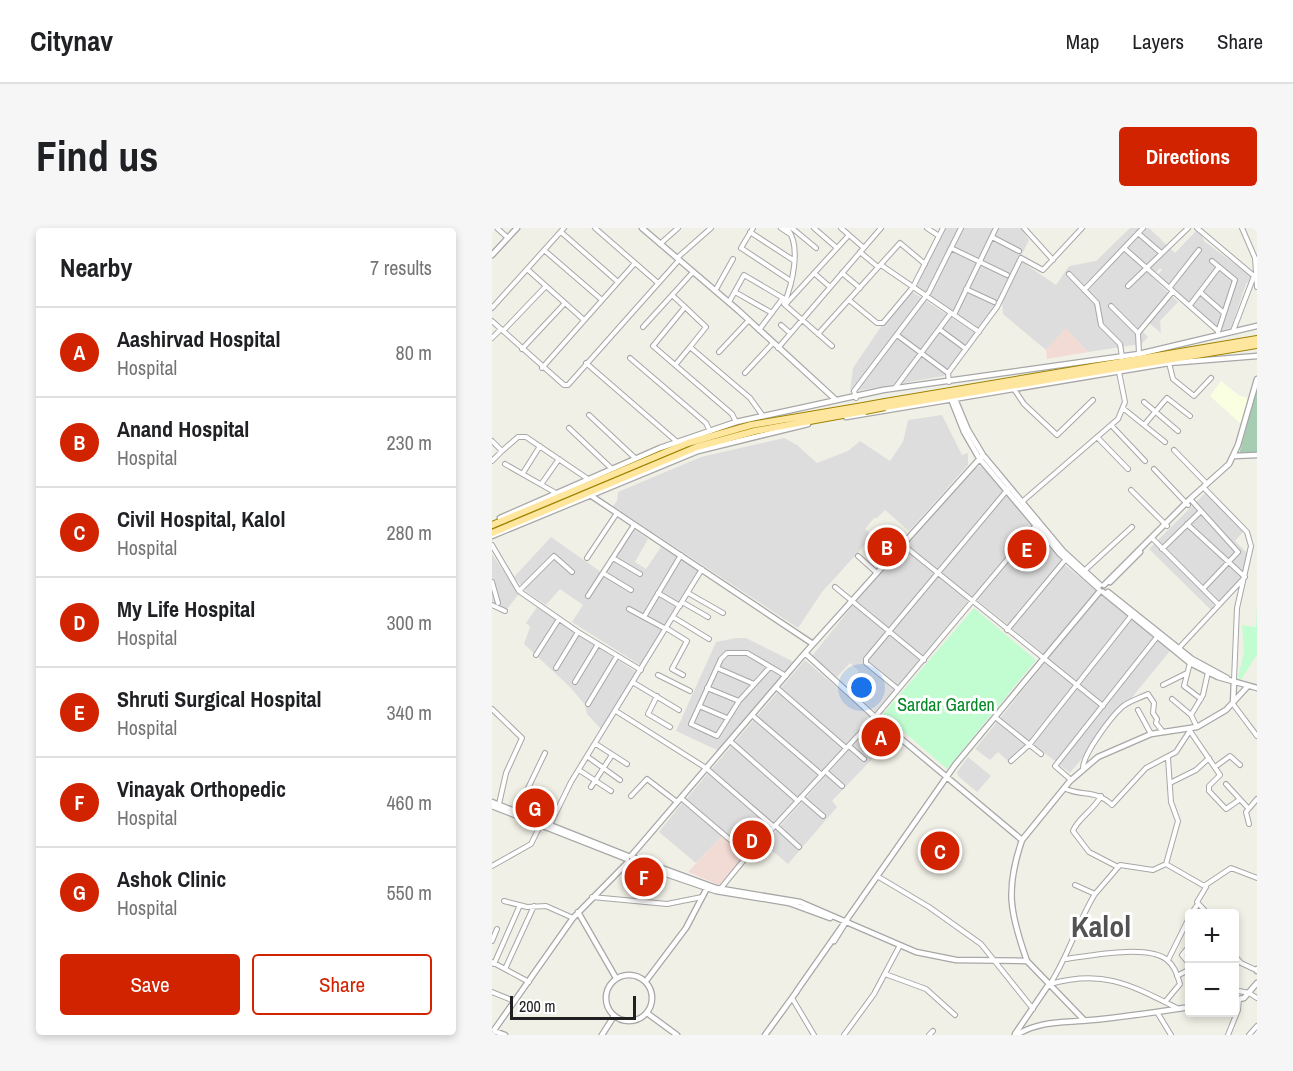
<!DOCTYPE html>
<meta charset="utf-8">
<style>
:root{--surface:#fff;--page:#f6f6f6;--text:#202124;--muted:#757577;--line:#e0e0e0;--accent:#d12300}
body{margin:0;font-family:"Archivo Narrow",sans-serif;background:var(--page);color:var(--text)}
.controls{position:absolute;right:18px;bottom:18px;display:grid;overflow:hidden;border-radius:6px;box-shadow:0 3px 9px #0003}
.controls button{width:54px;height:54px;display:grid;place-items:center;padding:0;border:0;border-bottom:2px solid var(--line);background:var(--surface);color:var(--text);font:30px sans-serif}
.scale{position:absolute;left:18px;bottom:15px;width:126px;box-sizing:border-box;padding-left:6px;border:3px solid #202020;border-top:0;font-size:16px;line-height:21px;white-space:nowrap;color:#202020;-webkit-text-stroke:4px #fff;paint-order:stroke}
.you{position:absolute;left:370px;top:460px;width:21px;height:21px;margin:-15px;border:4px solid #fff;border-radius:50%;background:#1a73e8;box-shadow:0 0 0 9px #1a73e833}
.badge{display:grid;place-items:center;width:39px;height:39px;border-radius:50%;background:var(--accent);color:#fff;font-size:20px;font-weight:700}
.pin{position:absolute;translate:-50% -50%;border:3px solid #fff;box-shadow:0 2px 6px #0006}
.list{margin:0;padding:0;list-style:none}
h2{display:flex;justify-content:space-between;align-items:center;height:78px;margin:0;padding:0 24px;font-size:26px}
h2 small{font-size:20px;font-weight:400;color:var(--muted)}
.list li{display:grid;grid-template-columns:39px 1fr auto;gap:18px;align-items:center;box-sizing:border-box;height:90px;padding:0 24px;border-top:2px solid var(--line)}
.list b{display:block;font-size:22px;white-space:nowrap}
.list p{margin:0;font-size:20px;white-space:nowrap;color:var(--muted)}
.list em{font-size:20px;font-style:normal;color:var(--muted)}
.actions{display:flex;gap:12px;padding:18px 24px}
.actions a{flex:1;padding:14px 0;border:2px solid var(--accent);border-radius:6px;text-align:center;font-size:21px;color:var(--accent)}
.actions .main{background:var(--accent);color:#fff}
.map{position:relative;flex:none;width:765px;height:807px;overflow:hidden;border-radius:6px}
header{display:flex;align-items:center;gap:36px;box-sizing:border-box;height:84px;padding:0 30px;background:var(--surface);border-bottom:2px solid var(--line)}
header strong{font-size:28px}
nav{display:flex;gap:33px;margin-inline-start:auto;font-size:21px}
.intro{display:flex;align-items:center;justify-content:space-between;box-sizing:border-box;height:144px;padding:0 36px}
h1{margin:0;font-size:42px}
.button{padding:15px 27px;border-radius:6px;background:var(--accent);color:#fff;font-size:21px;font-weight:700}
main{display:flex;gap:36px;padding:0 36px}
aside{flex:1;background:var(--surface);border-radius:6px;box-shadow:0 3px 9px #0003}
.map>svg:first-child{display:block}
.residential{fill:#dedddd}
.commercial{fill:#f3dbd5}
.education{fill:#faffe2}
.cemetery{fill:#a6ccb2}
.park{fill:#c2fdd1}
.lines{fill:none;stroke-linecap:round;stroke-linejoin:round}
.minor-casing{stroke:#a7a7a7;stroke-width:6}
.tertiary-casing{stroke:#a7a7a7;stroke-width:7}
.primary-casing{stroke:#9d8300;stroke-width:8}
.minor{stroke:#fff;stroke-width:4}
.tertiary{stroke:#fff;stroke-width:4.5}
.primary{stroke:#ffe69e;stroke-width:6}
.primary-bridge-casing{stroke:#9d8300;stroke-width:8;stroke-linecap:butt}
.primary-bridge{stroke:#ffe69e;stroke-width:6}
.labels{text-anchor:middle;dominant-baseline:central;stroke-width:6;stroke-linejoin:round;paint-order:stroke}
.park-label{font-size:18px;fill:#058826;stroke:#fff}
.town-label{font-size:30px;font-weight:bold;fill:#535353;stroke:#fff}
</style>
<header>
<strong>Citynav</strong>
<nav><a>Map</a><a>Layers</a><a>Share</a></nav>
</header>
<div class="intro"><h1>Find us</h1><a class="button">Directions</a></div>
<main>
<aside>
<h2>Nearby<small>7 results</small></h2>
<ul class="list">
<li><span class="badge">A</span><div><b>Aashirvad Hospital</b><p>Hospital</p></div><em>80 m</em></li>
<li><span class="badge">B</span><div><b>Anand Hospital</b><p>Hospital</p></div><em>230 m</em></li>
<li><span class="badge">C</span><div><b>Civil Hospital, Kalol</b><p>Hospital</p></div><em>280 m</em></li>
<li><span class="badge">D</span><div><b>My Life Hospital</b><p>Hospital</p></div><em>300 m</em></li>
<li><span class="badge">E</span><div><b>Shruti Surgical Hospital</b><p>Hospital</p></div><em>340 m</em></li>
<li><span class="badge">F</span><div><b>Vinayak Orthopedic</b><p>Hospital</p></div><em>460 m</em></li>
<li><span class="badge">G</span><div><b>Ashok Clinic</b><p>Hospital</p></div><em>550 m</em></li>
</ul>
<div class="actions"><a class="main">Save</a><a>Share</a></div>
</aside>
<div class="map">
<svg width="765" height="807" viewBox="0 0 765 807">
<rect width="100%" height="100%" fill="#f1f0e6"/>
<path class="residential" d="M454,0H529L537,12L504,79L488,101L424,59Z
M638,0H657L683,25L704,3L709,5L712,13L760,49L754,56L739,100L729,102L666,46L670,42L668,40L660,49L686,74L668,93L669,105L657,95L650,103L656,109L649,116L596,124L574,101L554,122L511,86L510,73L530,34L564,57L577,38L604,33Z
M419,63L483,105L452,148L358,164L361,140L388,100Z
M450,187L470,227L476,225V237L417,303L393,282L385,290H382L373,301L381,308L330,364L306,400L121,278L125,273L126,264L209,229L292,210L305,217L325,235L356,223L368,213L398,233L411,214L416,192Z
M489,238L494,239L573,337L678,423L578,545L541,516L518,535L506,524L498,532L483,521L557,430L480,368L384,484L354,458L367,443L358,435L345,449L320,428L361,377L379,391L382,387L364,373L483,239Z
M713,265L752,303L743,313L755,325L751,350L720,383L657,321Z
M139,299L156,311L143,334L154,341L169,319L206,342L148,437L80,394L91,377L68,361L54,377L35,364L22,349L59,309L109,344Z
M0,326L27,366L14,382L0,376Z
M45,379L144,444L109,501L95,486L93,477L78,459L32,416L38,399L34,395Z
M244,410H254L302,434L227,523L184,503L224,414Z
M313,432L379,489L256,624L194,571Z
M384,492L402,508L340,573L345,579L296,636L272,616Z
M476,529L499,548L485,564L466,548L465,544Z
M190,575L230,608L204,635L167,604Z"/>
<path class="commercial" d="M574,100L596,124L555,131L554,122Z
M230,608L253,628L227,657L196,644Z"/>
<path class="education" d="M729,153L748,168L756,170L749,196L718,168Z"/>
<path class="cemetery" d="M765,161V224L747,226Z"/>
<path class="park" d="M765,376V427L748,453L746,449L752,424L750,397L764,399Z
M482,380L544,432L455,541L391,486Z"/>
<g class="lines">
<defs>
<path id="minor" d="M5,0L16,10
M103,0L166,55
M261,0L249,20L299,53
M289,0L298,6
M295,0C310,18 300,57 292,76L340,118
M300,0L324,20
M322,0L345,20
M349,0L372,20
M435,0L447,8
M532,0L561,32
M705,0L762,48L741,103
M750,0L763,30L765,59
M69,4L126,54
M258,4L301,32
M646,5L668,24
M500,9L527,23
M168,16L186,0
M459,20L515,47
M632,20L726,103
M52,22L110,72
M368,24L386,39
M185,30L219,0
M720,33L743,52L726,104
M389,37L487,104
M35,41L92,92
M322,45L338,59
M350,45L368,60
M577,46L605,75L609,97L628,116L630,129
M636,58L696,0
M678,59L707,22
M474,61L502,74
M592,62L651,0
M223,63L241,31
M243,64L280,85
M708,64L732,85
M180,67L193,79
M357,72L385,95H391L421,59L451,0
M237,74L252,47L291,70L267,102
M293,77L357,7
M698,77L727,39
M619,78L646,105
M0,80L72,0
M462,87L504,0
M0,93L72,157H76L187,32
M289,97L298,105
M151,99L201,44
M447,101L474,121
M11,103L54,58
M326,106L408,15L433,36
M405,107L456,145
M0,110L9,101
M286,120L389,0
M30,121L73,75
M227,124L257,92
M647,126L646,105L681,63
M138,130L214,195L218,203
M94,135L184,213
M677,135L681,151L702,168L719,150
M184,136L198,119
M50,140L143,35
M253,145L281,115
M457,154L456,145L505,79L529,30L551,42L590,0
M403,160L459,85
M522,161L532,176L565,207L601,172
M364,170L362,163L437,64L469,0
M652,174L686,203
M632,181L673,214
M97,187L143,230
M244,194L240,186L161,118L193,79L214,99L198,119L258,170L271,188
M619,197L653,233
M652,197L675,170L698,188
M77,200L120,241
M605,209L636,241
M0,213L10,223L26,209H34L96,251
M682,222L715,256
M0,233L10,223
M13,236L64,265
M662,241L696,277
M31,245L48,218
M50,255L67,231
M713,261L755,304L759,318L745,380L742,452
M639,262L675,298
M531,273L626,191L633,174L627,144
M700,273L746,324L711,361
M661,311L727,377
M410,316L611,478
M0,317L27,363L86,404L149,442
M670,321L709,283
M366,328L385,345
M95,330L125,285
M121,330L148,346
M592,343L640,299
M111,345L139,362
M0,354L6,375
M343,359L432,432
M27,363L62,328L80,344
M166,365L188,378
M196,365L231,385
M96,368L142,297
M190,374L216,389
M0,377L13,383
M137,381L174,401
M152,389L189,327
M181,389L217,411
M174,400L195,413L180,441L191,447
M515,402L574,331
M686,421L753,349L695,296
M44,427L67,391
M698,435L692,458L709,471
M278,439L247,473L225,508L199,496L229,431L235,425H255L294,448
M64,440L86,404
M225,440L262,456
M166,447L198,463
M83,454L106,416
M142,455L187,482
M671,457L695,445
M215,460L247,473
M285,460L354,520
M406,461L374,435V431L516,261
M165,468L156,486L178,499
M680,471L699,487
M96,476L125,428
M741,476L765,508
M207,478L235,490
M0,481L30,510L14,545L7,576
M646,482L659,506
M124,483L214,540L282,599
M260,487L330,547
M503,489L549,526
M705,499L699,487L711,467L716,444
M698,503L728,547L717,558V563L734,581L747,572
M238,513L306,573
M104,516L135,536
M357,518L372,531
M96,529L128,552
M519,533L538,516L639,388
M723,539L738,528L748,537
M591,540C591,526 619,489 630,479C637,473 648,470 656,466L662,475L661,485L665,491L664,495L671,504
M87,542L119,563
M333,543L350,558
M579,552L563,538L665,409
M678,555L704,542L717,530
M734,556L756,580
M99,559L120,527
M572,560C589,569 604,561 620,577L654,540L684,524L699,501
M139,568L155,551L185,574
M609,568C602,582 585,591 581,603L597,624L626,639
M309,569L331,588
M189,570L256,627
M25,583L53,525
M757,596L754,584L765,571
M58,597L79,554L210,341
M283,597L307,619
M674,636L714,659L705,674L716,686
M0,638L39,616L48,598
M385,648L437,679L489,716L541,781
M583,657L603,666L628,637L661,642L674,636L686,593L679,574L676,530
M712,658L739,640L765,650
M229,660L256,627L383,489L545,296
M100,669L175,676L210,669
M12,673L35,679L54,678L81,690
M699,686L706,676
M0,713L5,701
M698,717L690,727L698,737
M742,727L749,735L764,742
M574,731C597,728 656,716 675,732C683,738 685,747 688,756L673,774
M676,732L698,688
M0,734L37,754
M2,736L28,677
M13,741L42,678
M393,746L434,761L463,787
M685,748L698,741
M558,756C612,741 639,757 687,781
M558,756C577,727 585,695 603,666
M742,762L757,765L765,770
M0,764L22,773
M300,770L322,807
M665,784L679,807
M352,807L382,766L407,719
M437,807L441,803
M736,807L746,782L747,771
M757,807L765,798"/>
<path id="tertiary" d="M150,0L247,83L344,172
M0,27L25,0
M459,171L472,204L487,230L568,326L606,360
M463,171L476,202L491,227L571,323L608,357
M354,189L677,135L765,128
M742,228L765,227
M98,267L321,416
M8,290L168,220L244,194L391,162L647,126L765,98
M0,308L206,223L316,196
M618,354L648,324
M612,357L698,271L737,236L746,217L765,151
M611,364L698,435L726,449L765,460
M616,364L700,431L735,450
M313,425L383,489L530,612C513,662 518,685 535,733
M741,476L742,452
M0,574L136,628
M0,578L135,631
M530,612L578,553L606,529L659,506L705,499L734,482L756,458
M139,628L313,425L491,227
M140,629L224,660L308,674L424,724L464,732L535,733L592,792
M139,634L224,663L297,675L338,690
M86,684L124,750
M342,713L355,692
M765,741V743
M114 770a23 23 0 1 1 46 0a23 23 0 1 1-46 0Z
M154,753L194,700L215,660
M304,764L463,537L608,363
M742,772L752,770L765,755
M155,785L185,807
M2,803L13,807
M0,805L81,690L136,634
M523,806L557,756
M110,807L122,788
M273,807L305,763
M524,807C550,792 571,795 600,792C633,789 665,784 698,779"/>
<path id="primary" d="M393,174L765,111
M393,179L765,117
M0,297L196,215L259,197L371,178
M0,305L205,219L263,203L373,183"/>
</defs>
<use href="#minor" class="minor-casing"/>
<use href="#tertiary" class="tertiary-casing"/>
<use href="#primary" class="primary-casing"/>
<use href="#minor" class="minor"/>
<use href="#tertiary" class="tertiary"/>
<use href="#primary" class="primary"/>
<defs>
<path id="primary-bridge" d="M371,178L393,174
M373,183L393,179"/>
</defs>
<use href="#primary-bridge" class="primary-bridge-casing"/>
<use href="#primary-bridge" class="primary-bridge"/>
</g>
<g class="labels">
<g class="park-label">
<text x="454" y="476">Sardar Garden</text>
</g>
<g class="town-label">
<text x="609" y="698">Kalol</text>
</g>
</g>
</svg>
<div class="controls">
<button>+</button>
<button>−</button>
</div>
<div class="scale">200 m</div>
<div class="you"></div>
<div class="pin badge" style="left:389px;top:509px">A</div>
<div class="pin badge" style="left:395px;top:319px">B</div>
<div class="pin badge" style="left:448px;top:623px">C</div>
<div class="pin badge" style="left:260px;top:612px">D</div>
<div class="pin badge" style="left:535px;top:321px">E</div>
<div class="pin badge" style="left:152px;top:649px">F</div>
<div class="pin badge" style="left:43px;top:580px">G</div>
</div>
</main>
